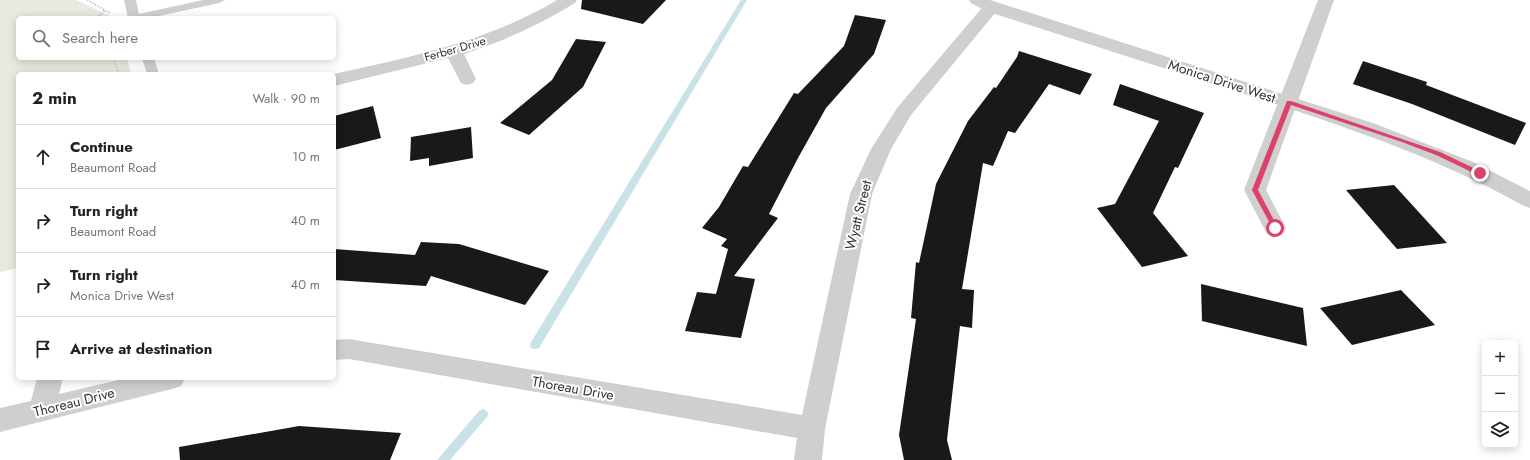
<!DOCTYPE html>
<meta charset="utf-8">
<style>
:root{--surface:#fff;--page:#f2f2f2;--text:#222;--muted:#767676;--line:#e0e0e0}
body{margin:0;font-family:Jost,sans-serif;background:var(--page);color:var(--text)}
.controls{position:absolute;right:12px;bottom:12px;display:grid;overflow:hidden;border-radius:6px;box-shadow:0 2px 10px #0003}
.controls button{width:36px;height:36px;display:grid;place-items:center;padding:0;border:0;border-bottom:1px solid var(--line);background:var(--surface);color:var(--text);font:20px sans-serif}
.stop{position:absolute;width:12px;height:12px;margin:-9px;border:3px solid #dc416a;border-radius:50%;background:#fff}
.stop.end{background:#dc416a;border-color:#fff;box-shadow:0 1px 4px #0008}
.list{margin:0;padding:0;list-style:none}
h2{display:flex;justify-content:space-between;align-items:center;height:52px;margin:0;padding:0 16px;font-size:17px}
h2 small{font-size:13px;font-weight:400;color:var(--muted)}
.list li{display:grid;grid-template-columns:26px 1fr auto;gap:12px;align-items:center;box-sizing:border-box;height:64px;padding:0 16px;border-top:1px solid var(--line)}
.list b{display:block;font-size:15px;white-space:nowrap}
.list p{margin:0;font-size:13px;white-space:nowrap;color:var(--muted)}
.list em{font-size:13px;font-style:normal;color:var(--muted)}
.icon{flex:none;width:22px;height:22px;fill:none;stroke:currentColor;stroke-width:2;stroke-linecap:round;stroke-linejoin:round}
.map{position:relative;flex:none;width:1530px;height:460px;overflow:hidden}
.search{position:absolute;background:var(--surface);box-shadow:0 2px 10px #0003;left:16px;top:16px;width:320px;height:44px;display:flex;align-items:center;gap:10px;box-sizing:border-box;padding:0 14px;border-radius:6px;color:var(--muted);font-size:15px}
.panel{position:absolute;background:var(--surface);box-shadow:0 2px 10px #0003;left:16px;top:72px;width:320px;height:308px;border-radius:6px}
.map>svg:first-child{display:block}
.green{fill:#e7eade}
.lines{fill:none;stroke-linecap:round;stroke-linejoin:round}
.stream{fill:#c9e2e7;fill-rule:evenodd}
.building{fill:#191919}
.path{stroke:#c9c9c9;stroke-width:2;stroke-dasharray:1.5 1.5;stroke-linecap:butt}
.service{fill:#cfcfcf;fill-rule:evenodd}
.minor{fill:#cfcfcf;fill-rule:evenodd}
.tertiary{fill:#cfcfcf;fill-rule:evenodd}
.route{fill:#dc416a}
.labels{text-anchor:middle;dominant-baseline:central;stroke-width:4;stroke-linejoin:round;paint-order:stroke}
.far-street-label{font-size:12px;fill:#323232;stroke:#fff}
.street-label{font-size:14px;fill:#323232;stroke:#fff}
</style>
<div class="map">
<svg width="1530" height="460" viewBox="0 0 1530 460">
<rect width="100%" height="100%" fill="#fff"/>
<path class="green" d="M0,0H76L114,18H18V58H127L131,74H18V268L0,272Z"/>
<g class="lines">
<path class="stream" d="M741,0H747L539,348L535,349L531,348L530,345L531,342Z
M483,409L487,411L488,414L487,417L450,460H437L479,411Z"/>
</g>
<path class="building" d="M582,0H666L643,24L581,9Z
M855,15L886,20L874,54L826,108L798,158L769,214L778,218L734,276L755,279L741,338L685,331L697,292L716,294L728,249L721,246L727,239L702,228L719,207L743,166L748,167L794,93L798,94L844,46Z
M576,39L606,42L583,87L529,135L500,123L552,80Z
M1019,51L1092,74L1080,95L1049,84L1015,133L1008,131L993,166L983,163L962,289L974,290L972,328L960,326L947,440L952,460H904L899,435L916,319L911,318L916,262L919,263L936,184L968,121L994,87L996,88L1017,57Z
M1363,61L1427,82L1426,85L1526,123L1515,145L1412,104L1353,84Z
M1120,84L1204,113L1178,168L1175,167L1153,213L1188,256L1142,267L1097,208L1115,204L1159,121L1113,105Z
M373,106L381,138L334,150V116Z
M471,127L473,158L429,166V158L410,161L411,137Z
M1394,185L1447,243L1397,249L1346,190Z
M421,242L459,244L549,271L525,305L431,276L426,286L334,280V249L415,255Z
M1201,284L1303,308L1307,346L1202,321Z
M1401,290L1435,325L1352,345L1320,308Z
M299,426L401,433L390,460H180L179,447Z"/>
<g class="lines">
<path class="path" d="M87,0L110,13
M97,18L105,10
M113,58L119,74"/>
<path class="service" d="M124,0H136L139,14L203,0H225L219,3L150,18H128Z
M142,58H154L159,74H147Z"/>
<path class="minor" d="M557,0H577L575,3C539,25 504,41 464,54L476,79L473,83L467,85L461,83L448,58L334,86V74C411,57 489,41 557,0Z
M1318,0H1334L1266,190L1286,228L1283,234L1275,236L1267,234L1244,190Z
M992,2L998,3L1000,7L911,115L891,149L872,194L825,429L822,460H794L797,438L349,359L334,360V340L349,339L802,415L850,194L871,149L897,108L986,3Z
M37,378H63L59,394L127,378H185L181,386L172,389L0,432V408L31,401Z"/>
<path class="tertiary" d="M969,0H990L1373,123L1473,162L1530,191V208L1522,205C1435,156 1343,126 1248,95C1161,67 1073,39 986,11L971,3Z"/>
</g>
<path class="route" d="M1287,101H1291L1440,152L1484,173L1478,175L1436,155L1402,142L1291,105L1258,190L1278,228L1275,230L1273,229L1252,190Z"/>
<g class="labels">
<g class="far-street-label">
<text transform="translate(455 49) rotate(-16)">Ferber Drive</text>
</g>
<g class="street-label">
<text transform="translate(1222 81) rotate(18)">Monica Drive West</text>
<text transform="translate(858 215) rotate(-76)">Wyatt Street</text>
<text transform="translate(573 388) rotate(10)">Thoreau Drive</text>
<text transform="translate(74 402) rotate(-14)">Thoreau Drive</text>
</g>
</g>
</svg>
<div class="controls">
<button>+</button>
<button>−</button>
<button><svg class="icon" aria-label="layers" viewBox="0 0 24 24"><path d="M12 4l9 5-9 5-9-5zM3 14l9 5 9-5"/></svg></button>
</div>
<div class="stop" style="left:1275px;top:228px"></div>
<div class="stop end" style="left:1480px;top:173px"></div>
<div class="search"><svg class="icon" aria-label="search" viewBox="0 0 24 24"><circle cx="10" cy="10" r="6"/><path d="M15 15l6 6"/></svg>Search here</div>
<section class="panel">
<h2>2 min<small>Walk · 90 m</small></h2>
<ul class="list">
<li><svg class="icon" aria-label="ahead" viewBox="0 0 24 24"><path d="M12 20V5M6 11l6-6 6 6"/></svg><div><b>Continue</b><p>Beaumont Road</p></div><em>10 m</em></li>
<li><svg class="icon" aria-label="right" viewBox="0 0 24 24"><path d="M7 20v-9h11M14 6l5 5-5 5"/></svg><div><b>Turn right</b><p>Beaumont Road</p></div><em>40 m</em></li>
<li><svg class="icon" aria-label="right" viewBox="0 0 24 24"><path d="M7 20v-9h11M14 6l5 5-5 5"/></svg><div><b>Turn right</b><p>Monica Drive West</p></div><em>40 m</em></li>
<li><svg class="icon" aria-label="arrive" viewBox="0 0 24 24"><path d="M6 21V4h12l-3 4 3 4H6"/></svg><div><b>Arrive at destination</b></div></li>
</ul>
</section>
</div>
